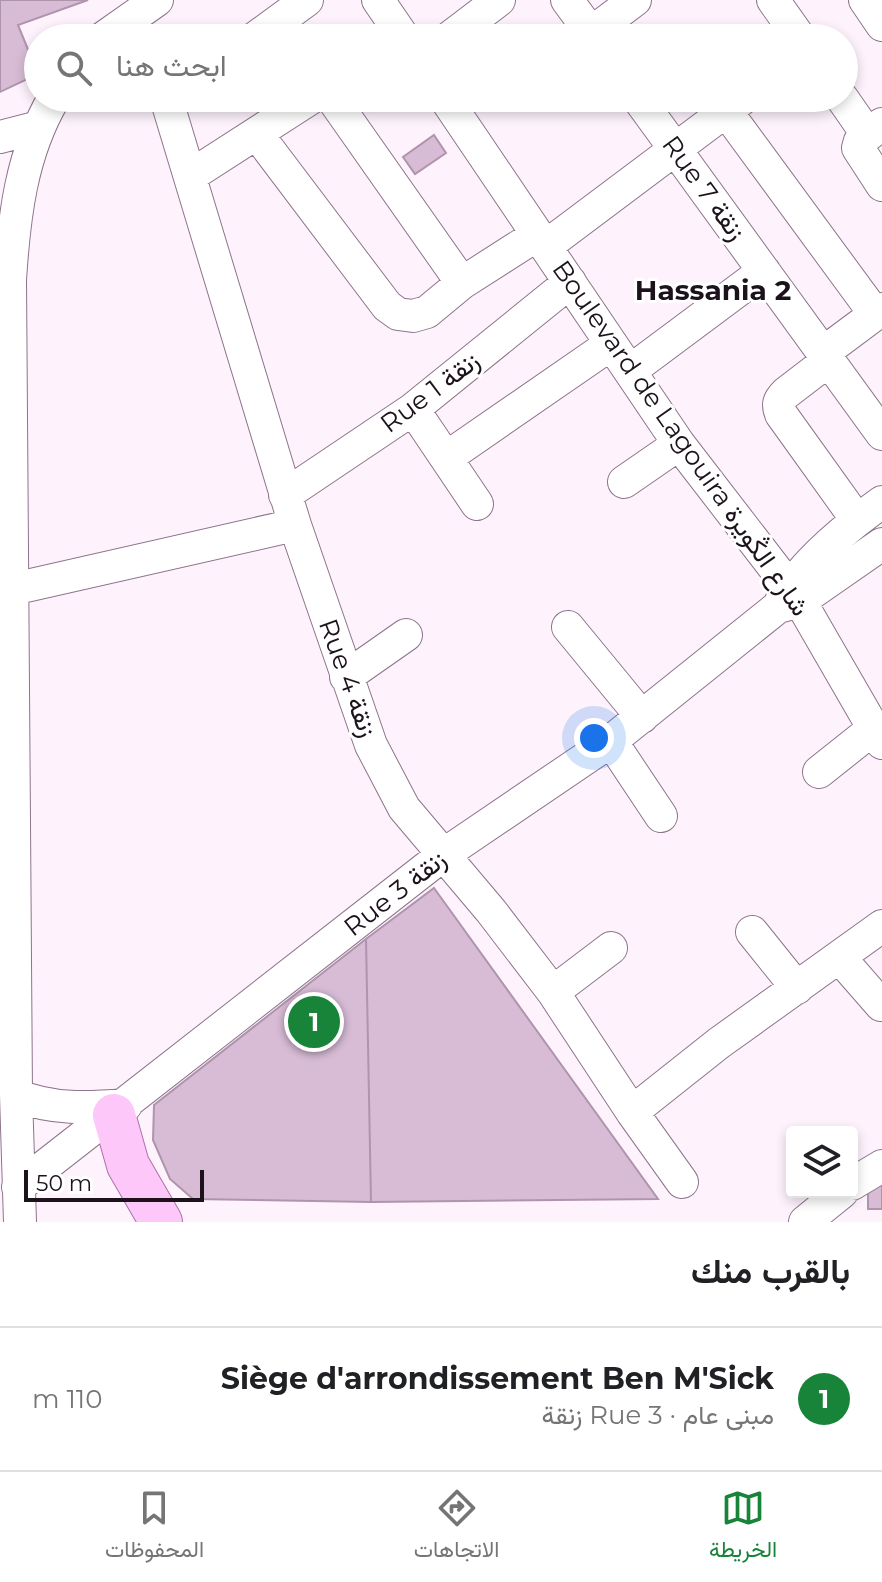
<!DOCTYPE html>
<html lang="ar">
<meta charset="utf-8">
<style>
:root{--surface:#fff;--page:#f6f6f6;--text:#202124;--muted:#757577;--line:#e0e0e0;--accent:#18843a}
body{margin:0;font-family:Montserrat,Vazirmatn,sans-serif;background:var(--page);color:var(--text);direction:rtl}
.controls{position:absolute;right:24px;bottom:24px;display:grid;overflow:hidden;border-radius:8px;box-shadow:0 4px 12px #0003}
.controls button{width:72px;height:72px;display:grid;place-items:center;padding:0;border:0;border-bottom:2px solid var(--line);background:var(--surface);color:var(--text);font:40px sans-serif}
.scale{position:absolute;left:24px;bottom:20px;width:180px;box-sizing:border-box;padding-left:8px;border:4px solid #1c121b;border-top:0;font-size:22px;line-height:28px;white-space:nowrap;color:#1c121b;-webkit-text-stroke:6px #fff;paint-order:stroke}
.you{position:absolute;left:594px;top:738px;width:28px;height:28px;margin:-20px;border:6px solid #fff;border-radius:50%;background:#1a73e8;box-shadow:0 0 0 12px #1a73e833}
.badge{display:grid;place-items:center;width:52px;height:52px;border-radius:50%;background:var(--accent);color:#fff;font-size:26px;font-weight:700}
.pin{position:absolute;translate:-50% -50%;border:4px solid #fff;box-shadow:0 2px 8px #0006}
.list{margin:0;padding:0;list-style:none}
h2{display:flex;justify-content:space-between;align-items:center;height:104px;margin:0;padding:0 32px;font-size:34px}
h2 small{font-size:26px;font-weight:400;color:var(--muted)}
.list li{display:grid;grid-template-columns:52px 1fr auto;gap:24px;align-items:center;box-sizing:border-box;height:144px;padding:0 32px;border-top:2px solid var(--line)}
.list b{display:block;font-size:30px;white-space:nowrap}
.list p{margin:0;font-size:26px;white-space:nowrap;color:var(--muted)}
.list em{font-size:26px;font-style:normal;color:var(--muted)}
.icon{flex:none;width:44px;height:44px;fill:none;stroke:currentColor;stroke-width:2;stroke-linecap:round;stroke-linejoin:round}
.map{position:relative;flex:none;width:882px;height:1222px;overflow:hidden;direction:ltr}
.search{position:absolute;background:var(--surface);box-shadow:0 4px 12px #0003;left:24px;right:24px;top:24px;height:88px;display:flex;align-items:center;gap:20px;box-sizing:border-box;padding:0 28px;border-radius:44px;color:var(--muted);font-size:30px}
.sheet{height:248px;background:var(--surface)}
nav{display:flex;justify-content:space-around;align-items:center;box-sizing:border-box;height:112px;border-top:2px solid var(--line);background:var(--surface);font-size:22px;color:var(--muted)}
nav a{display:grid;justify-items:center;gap:4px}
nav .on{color:var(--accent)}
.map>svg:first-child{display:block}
.building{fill:#d8bcd6;stroke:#ae94ac;stroke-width:2}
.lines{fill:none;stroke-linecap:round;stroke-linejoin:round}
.minor-casing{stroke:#8d748b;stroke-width:34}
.major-casing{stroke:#ad70aa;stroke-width:44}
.minor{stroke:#fff;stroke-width:32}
.major{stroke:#fdc7fa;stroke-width:42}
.labels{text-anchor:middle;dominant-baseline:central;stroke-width:6;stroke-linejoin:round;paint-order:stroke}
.street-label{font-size:26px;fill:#1c121b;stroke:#fff}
.neighbourhood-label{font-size:28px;font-weight:bold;fill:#1c121b;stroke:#fff}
</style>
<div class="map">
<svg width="882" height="1222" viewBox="0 0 882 1222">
<rect width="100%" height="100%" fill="#fef3fd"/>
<path class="building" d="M0,0H88L18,25L38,74L0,92Z
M434,135L446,153L415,174L403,157Z
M434,888L658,1199L371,1202L366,939Z
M366,939L371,1202L193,1199L170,1179L153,1140L154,1105Z
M882,1177V1209H868V1185Z"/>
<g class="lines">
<defs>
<path id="minor" d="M378,0L404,38
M567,0L595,38
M773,0L800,38
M865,0L882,25
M591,33L635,0
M103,38L157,0
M255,38L307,0
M449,38L499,0
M166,98L295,525L371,745L404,808L491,911L553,992L632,1112L682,1182
M332,98L462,283
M445,98L679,444L800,601L882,743
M638,98L882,434
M842,98L867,134
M726,111L875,314
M882,124L860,141L858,148L882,185
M257,134L387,306L398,314L413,316L427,312L462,283L537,235
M0,137L39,127
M190,176L311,98
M546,246L742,99
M823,353L882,309
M829,360L786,393C779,400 777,404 781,414L857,520
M630,371L764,271
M413,409L477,504
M446,458L611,344
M624,482L679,444
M285,495L413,409L570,282
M13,589L295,525
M779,605C799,566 847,527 882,502
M568,627L642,717
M346,677L406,635
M611,741L661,816
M819,772L873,729
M752,932L797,988
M840,958L881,1005
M553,992L611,948
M16,1095C52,1110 88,1108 126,1105
M632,1112L719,1043L882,926
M852,1184L882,1166
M18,1187L443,855L611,741L778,607L800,601L882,544
M20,1222L16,1095L10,280C14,217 21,154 54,98
M805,1222L842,1192"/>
<path id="major" d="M114,1115L128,1165L161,1222"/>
</defs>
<use href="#minor" class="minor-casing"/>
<use href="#major" class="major-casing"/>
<use href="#minor" class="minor"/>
<use href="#major" class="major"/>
</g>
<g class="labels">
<g class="street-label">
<text transform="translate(704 188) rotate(54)">Rue 7 زنقة</text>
<text transform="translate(430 392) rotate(-37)">Rue 1 زنقة</text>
<text transform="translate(681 438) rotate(55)">Boulevard de Lagouira شارع الڭويرة</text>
<text transform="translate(348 678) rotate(70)">Rue 4 زنقة</text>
<text transform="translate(395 893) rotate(-38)">Rue 3 زنقة</text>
</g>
<g class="neighbourhood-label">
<text x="713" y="290">Hassania 2</text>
</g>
</g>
</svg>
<div class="controls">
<button><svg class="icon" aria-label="layers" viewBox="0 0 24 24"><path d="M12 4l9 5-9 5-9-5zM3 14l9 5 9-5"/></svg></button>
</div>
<div class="scale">50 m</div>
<div class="you"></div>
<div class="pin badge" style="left:314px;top:1022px">1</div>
<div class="search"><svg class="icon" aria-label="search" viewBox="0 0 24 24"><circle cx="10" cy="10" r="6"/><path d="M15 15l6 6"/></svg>ابحث هنا</div>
</div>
<section class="sheet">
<h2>بالقرب منك<small></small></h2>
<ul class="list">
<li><span class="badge">1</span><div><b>Siège d'arrondissement Ben M'Sick</b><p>مبنى عام · Rue 3 زنقة</p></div><em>110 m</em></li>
</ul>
</section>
<nav>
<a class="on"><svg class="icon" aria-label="map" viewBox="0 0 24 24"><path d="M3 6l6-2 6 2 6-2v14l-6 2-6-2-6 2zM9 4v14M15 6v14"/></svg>الخريطة</a>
<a><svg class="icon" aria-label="directions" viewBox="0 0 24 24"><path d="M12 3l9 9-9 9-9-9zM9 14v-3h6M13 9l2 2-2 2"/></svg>الاتجاهات</a>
<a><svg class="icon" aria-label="saved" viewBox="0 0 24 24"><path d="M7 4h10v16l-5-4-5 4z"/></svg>المحفوظات</a>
</nav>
